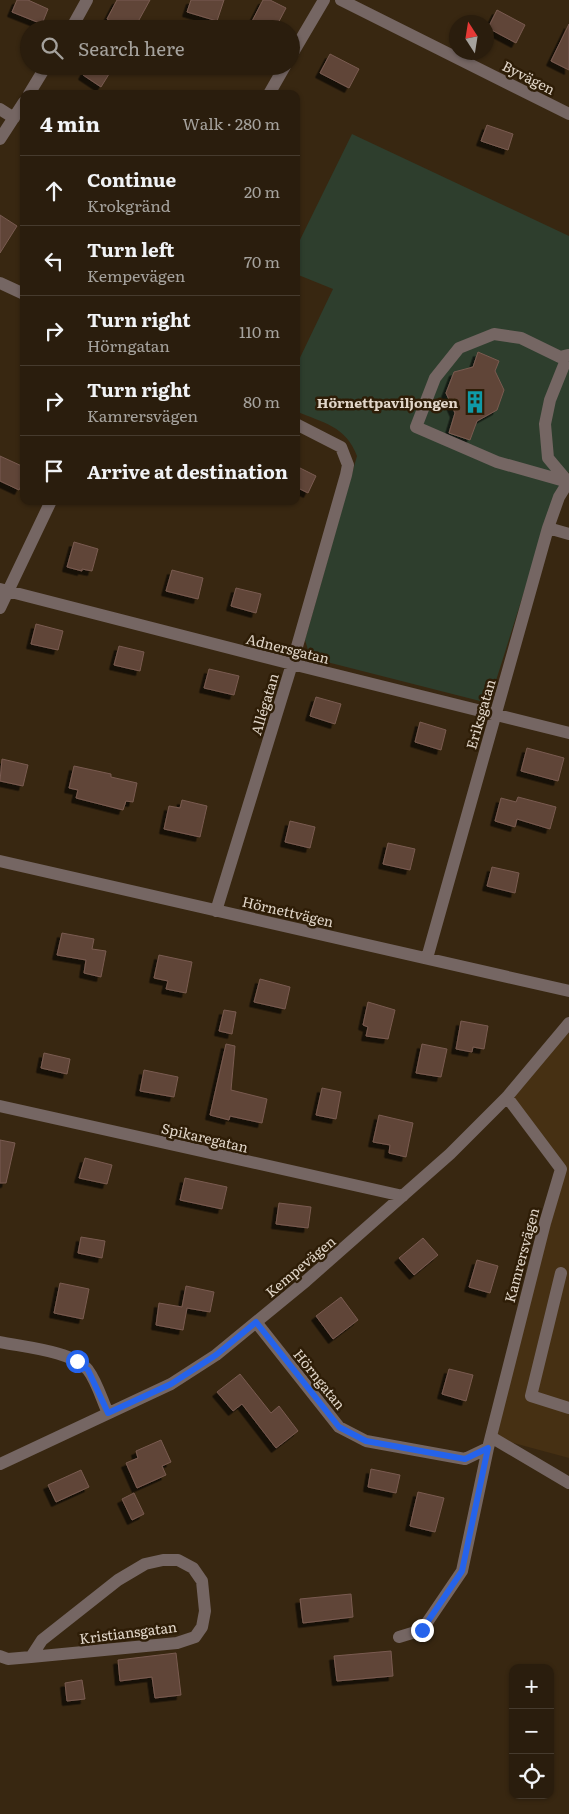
<!DOCTYPE html>
<meta charset="utf-8">
<style>
:root{--surface:#2a1d0d;--page:#322616;--text:#f1f3f6;--muted:#a5a29d;--line:#463b2e}
body{margin:0;font-family:Literata,serif;background:var(--page);color:var(--text)}
.controls{position:absolute;right:15px;bottom:15px;display:grid;overflow:hidden;border-radius:10px;box-shadow:0 1px 4px #0004}
.controls button{width:45px;height:45px;display:grid;place-items:center;padding:0;border:0;border-bottom:1px solid var(--line);background:var(--surface);color:var(--text);font:25px sans-serif}
.compass{position:absolute;left:449px;top:15px;width:45px;height:45px;border-radius:50%;background:var(--surface);box-shadow:0 1px 4px #0004;rotate:348deg}
.stop{position:absolute;width:15px;height:15px;margin:-11px;border:4px solid #2563eb;border-radius:50%;background:#fff}
.stop.end{background:#2563eb;border-color:#fff;box-shadow:0 1px 5px #0008}
.list{margin:0;padding:0;list-style:none}
h2{display:flex;justify-content:space-between;align-items:center;height:65px;margin:0;padding:0 20px;font-size:21px}
h2 small{font-size:16px;font-weight:400;color:var(--muted)}
.list li{display:grid;grid-template-columns:32px 1fr auto;gap:15px;align-items:center;box-sizing:border-box;height:70px;padding:0 20px;border-top:1px solid var(--line)}
.list b{display:block;font-size:19px;white-space:nowrap}
.list p{margin:0;font-size:16px;white-space:nowrap;color:var(--muted)}
.list em{font-size:16px;font-style:normal;color:var(--muted)}
.icon{flex:none;width:28px;height:28px;fill:none;stroke:currentColor;stroke-width:2;stroke-linecap:round;stroke-linejoin:round}
.map{position:relative;flex:none;width:569px;height:1814px;overflow:hidden}
.search{position:absolute;background:var(--surface);box-shadow:0 1px 4px #0004;left:20px;top:20px;width:280px;height:55px;display:flex;align-items:center;gap:12px;box-sizing:border-box;padding:0 18px;border-radius:28px;color:var(--muted);font-size:19px}
.panel{position:absolute;background:var(--surface);box-shadow:0 1px 4px #0004;left:20px;top:90px;width:280px;height:415px;border-radius:10px}
.map>svg:first-child{display:block}
.built{fill:#463013}
.green{fill:#2e3e2d}
.building{fill:#614439;stroke:#795b50;filter:url(#shadow)}
.lines{fill:none;stroke-linecap:round;stroke-linejoin:round}
.minor{stroke:#756663;stroke-width:12}
.route{stroke:#2563eb;stroke-width:6}
.labels{text-anchor:middle;dominant-baseline:central;stroke-width:5;stroke-linejoin:round;paint-order:stroke}
.street-label{font-size:14px;fill:#e1d6c9;stroke:#2e1d07}
.poi-label{font-size:14px;font-weight:bold;fill:#e1d6c9;stroke:#2e1d07;text-anchor:end}
</style>
<div class="map">
<svg width="569" height="1814" viewBox="0 0 569 1814">
<defs>
<filter id="shadow"><feDropShadow dx="-4.5" dy="4.5" stdDeviation="0" flood-color="#0009"/></filter>
</defs>
<rect width="100%" height="100%" fill="#382711"/>
<path class="built" d="M569,1020V1458L491,1437L561,1169L507,1097Z"/>
<path class="green" d="M352,134L569,236V472L562,481L547,519L493,690L480,701L315,659L308,650L305,640L357,456C346,426 323,423 296,411V366L333,289L296,274V248Z"/>
<path class="building" d="M17,0H28L48,9L42,24L12,12Z
M117,0H150L134,29H125L107,19Z
M191,0H224L217,21L187,12Z
M263,0H270L286,8L275,29H248Z
M497,10L525,25L516,43L488,28Z
M569,24V70L551,61Z
M330,54L359,69L349,88L320,73Z
M88,66H114L101,87L83,75Z
M487,125L513,134L508,150L481,141Z
M0,215L17,226L0,253Z
M478,352L499,361L495,371L504,390L497,410L477,421L470,440L449,433L455,413L446,393L454,372L473,367Z
M0,456L24,467V480L19,490L0,481Z
M296,466L316,476L308,493L296,487Z
M74,542L98,549L92,571L82,569V571L67,567Z
M172,570L203,578L198,599L166,591Z
M236,588L261,594L256,613L231,606Z
M36,624L63,631L58,650L31,644Z
M119,646L144,652L140,671L114,665Z
M209,669L239,676L234,695L204,688Z
M316,697L341,704L335,724L310,716Z
M420,722L446,730L441,750L415,742Z
M527,748L564,758L558,781L521,771Z
M2,759L28,765L23,786L0,781Z
M74,766L111,774V777L137,783L133,802L126,801L123,810L76,798L78,790L69,788Z
M518,797L556,807L550,829L517,819L515,827L495,821L501,798L516,802Z
M182,800L207,806L200,837L164,829L169,806L180,808Z
M290,821L315,827L310,848L285,842Z
M388,843L415,849L410,870L383,864Z
M492,867L519,873L515,893L487,886Z
M62,933L94,939L92,949L106,951L101,977L84,973L86,960L57,955Z
M159,955L192,962L186,993L166,989L168,981L154,978Z
M260,979L290,987L285,1009L254,1002Z
M368,1002L395,1010L388,1039L366,1036L368,1027L363,1025Z
M224,1010L236,1012L232,1034L219,1031Z
M461,1021L488,1026L484,1049L473,1047L472,1052L456,1049Z
M226,1044L235,1046L231,1090L267,1099L262,1123L230,1116L229,1120L210,1115Z
M422,1044L447,1049L441,1077L416,1073Z
M44,1053L70,1059L67,1074L41,1068Z
M144,1070L178,1077L174,1097L140,1091Z
M322,1088L341,1092L336,1119L316,1115Z
M379,1115L413,1123L406,1157L389,1153L390,1145L373,1142Z
M0,1140L15,1143L6,1183H0Z
M85,1158L112,1165L107,1184L79,1178Z
M185,1178L227,1187L222,1209L180,1200Z
M279,1203L311,1207L308,1228L276,1224Z
M81,1237L105,1241L102,1258L78,1253Z
M423,1238L438,1255L414,1275L399,1258Z
M477,1260L498,1266L490,1293L469,1287Z
M60,1283L89,1289L83,1319L54,1313Z
M186,1286L214,1292L210,1312L187,1308L183,1330L156,1325L159,1303L182,1307Z
M341,1297L358,1320L333,1339L316,1316Z
M449,1369L473,1375L466,1401L442,1394Z
M240,1374L271,1413L279,1406L298,1431L276,1448L242,1404L233,1411L217,1392Z
M161,1440L171,1462L162,1466L166,1475L137,1488L126,1463L138,1458L136,1451Z
M371,1469L400,1475L396,1493L368,1487Z
M81,1470L89,1487L56,1502L48,1485Z
M418,1492L444,1498L435,1532L410,1526Z
M134,1493L144,1514L132,1520L122,1499Z
M351,1594L353,1617L303,1623L300,1599Z
M391,1651L393,1676L337,1681L334,1656Z
M176,1653L181,1695L155,1698L152,1677L120,1681L118,1660Z
M82,1680L85,1699L67,1701L65,1683Z"/>
<g class="lines">
<path class="minor" d="M341,0L569,114
M71,29L87,0
M291,56L324,0
M29,94L46,66
M269,94L285,66
M0,109L14,118
M0,139L24,102
M0,283L24,294
M568,355L550,400L545,424L548,458L568,482L497,462L416,427L435,378L459,348L494,334L521,338L560,357L568,355H569
M548,528L569,534
M0,589L292,664L569,733
M0,608L51,501
M0,861L569,991
M216,911L292,664L346,475L348,465L341,447L296,424
M427,958L548,528L559,497L569,481
M0,1106L403,1196
M561,1273L531,1396L569,1408
M256,1322L339,1427L366,1441L465,1459L488,1448
M0,1342C23,1347 73,1351 88,1370C97,1382 102,1400 108,1413
M491,1437L569,1483
M0,1464L171,1384L216,1355L306,1281L450,1154L507,1097L569,1023
M399,1637L422,1630L462,1571L488,1448L545,1223L561,1169L507,1097
M0,1656L8,1659L31,1657L177,1643L195,1637L202,1627L205,1611L202,1581L193,1568L178,1560H163L145,1564L118,1580L42,1640L31,1657"/>
</g>
<g class="lines">
<path class="route" d="M77,1361L88,1370L108,1413L171,1384L216,1355L256,1322L339,1427L366,1441L465,1459L488,1448L462,1571L422,1630"/>
</g>
<defs>
<symbol id="building-bare" viewBox="-9 -9 18 18"><path d="M-4-6H4V6H1V3H-1V6H-4ZM-2.5-4.3h1.7v1.8h-1.7ZM.8-4.3h1.7v1.8H.8ZM-2.5-1h1.7V.8h-1.7ZM.8-1h1.7V.8H.8Z" fill="#0f9aa8" stroke="#2e1d07" stroke-width="2.5" paint-order="stroke"/></symbol>
</defs>
<g fill-rule="evenodd">
<use href="#building-bare" x="459" y="386" width="32" height="32"/>
</g>
<g class="labels">
<g class="street-label">
<text transform="translate(529 77) rotate(27)">Byvägen</text>
<text transform="translate(288 648) rotate(14)">Adnersgatan</text>
<text transform="translate(264 704) rotate(-73)">Allégatan</text>
<text transform="translate(480 714) rotate(-74)">Eriksgatan</text>
<text transform="translate(288 911) rotate(13)">Hörnettvägen</text>
<text transform="translate(205 1137) rotate(13)">Spikaregatan</text>
<text transform="translate(521 1255) rotate(-75)">Kamrersvägen</text>
<text transform="translate(300 1266) rotate(-40)">Kempevägen</text>
<text transform="translate(320 1379) rotate(51)">Hörngatan</text>
<text transform="translate(128 1632) rotate(-7)">Kristiansgatan</text>
</g>
<g class="poi-label">
<text x="458" y="402">Hörnettpaviljongen</text>
</g>
</g>
</svg>
<div class="controls">
<button>+</button>
<button>−</button>
<button><svg class="icon" aria-label="locate" viewBox="0 0 24 24"><circle cx="12" cy="12" r="6"/><path d="M12 2v4M12 18v4M2 12h4M18 12h4"/></svg></button>
</div>
<svg class="compass" viewBox="-18 -18 36 36"><path d="M0-13l5 13h-10z" fill="#e53935"/><path d="M0 13l5-13h-10z" fill="#a5a29d"/></svg>
<div class="stop" style="left:77px;top:1361px"></div>
<div class="stop end" style="left:422px;top:1630px"></div>
<div class="search"><svg class="icon" aria-label="search" viewBox="0 0 24 24"><circle cx="10" cy="10" r="6"/><path d="M15 15l6 6"/></svg>Search here</div>
<section class="panel">
<h2>4 min<small>Walk · 280 m</small></h2>
<ul class="list">
<li><svg class="icon" aria-label="ahead" viewBox="0 0 24 24"><path d="M12 20V5M6 11l6-6 6 6"/></svg><div><b>Continue</b><p>Krokgränd</p></div><em>20 m</em></li>
<li><svg class="icon" aria-label="left" viewBox="0 0 24 24"><path d="M17 20v-9H6M10 6l-5 5 5 5"/></svg><div><b>Turn left</b><p>Kempevägen</p></div><em>70 m</em></li>
<li><svg class="icon" aria-label="right" viewBox="0 0 24 24"><path d="M7 20v-9h11M14 6l5 5-5 5"/></svg><div><b>Turn right</b><p>Hörngatan</p></div><em>110 m</em></li>
<li><svg class="icon" aria-label="right" viewBox="0 0 24 24"><path d="M7 20v-9h11M14 6l5 5-5 5"/></svg><div><b>Turn right</b><p>Kamrersvägen</p></div><em>80 m</em></li>
<li><svg class="icon" aria-label="arrive" viewBox="0 0 24 24"><path d="M6 21V4h12l-3 4 3 4H6"/></svg><div><b>Arrive at destination</b></div></li>
</ul>
</section>
</div>
